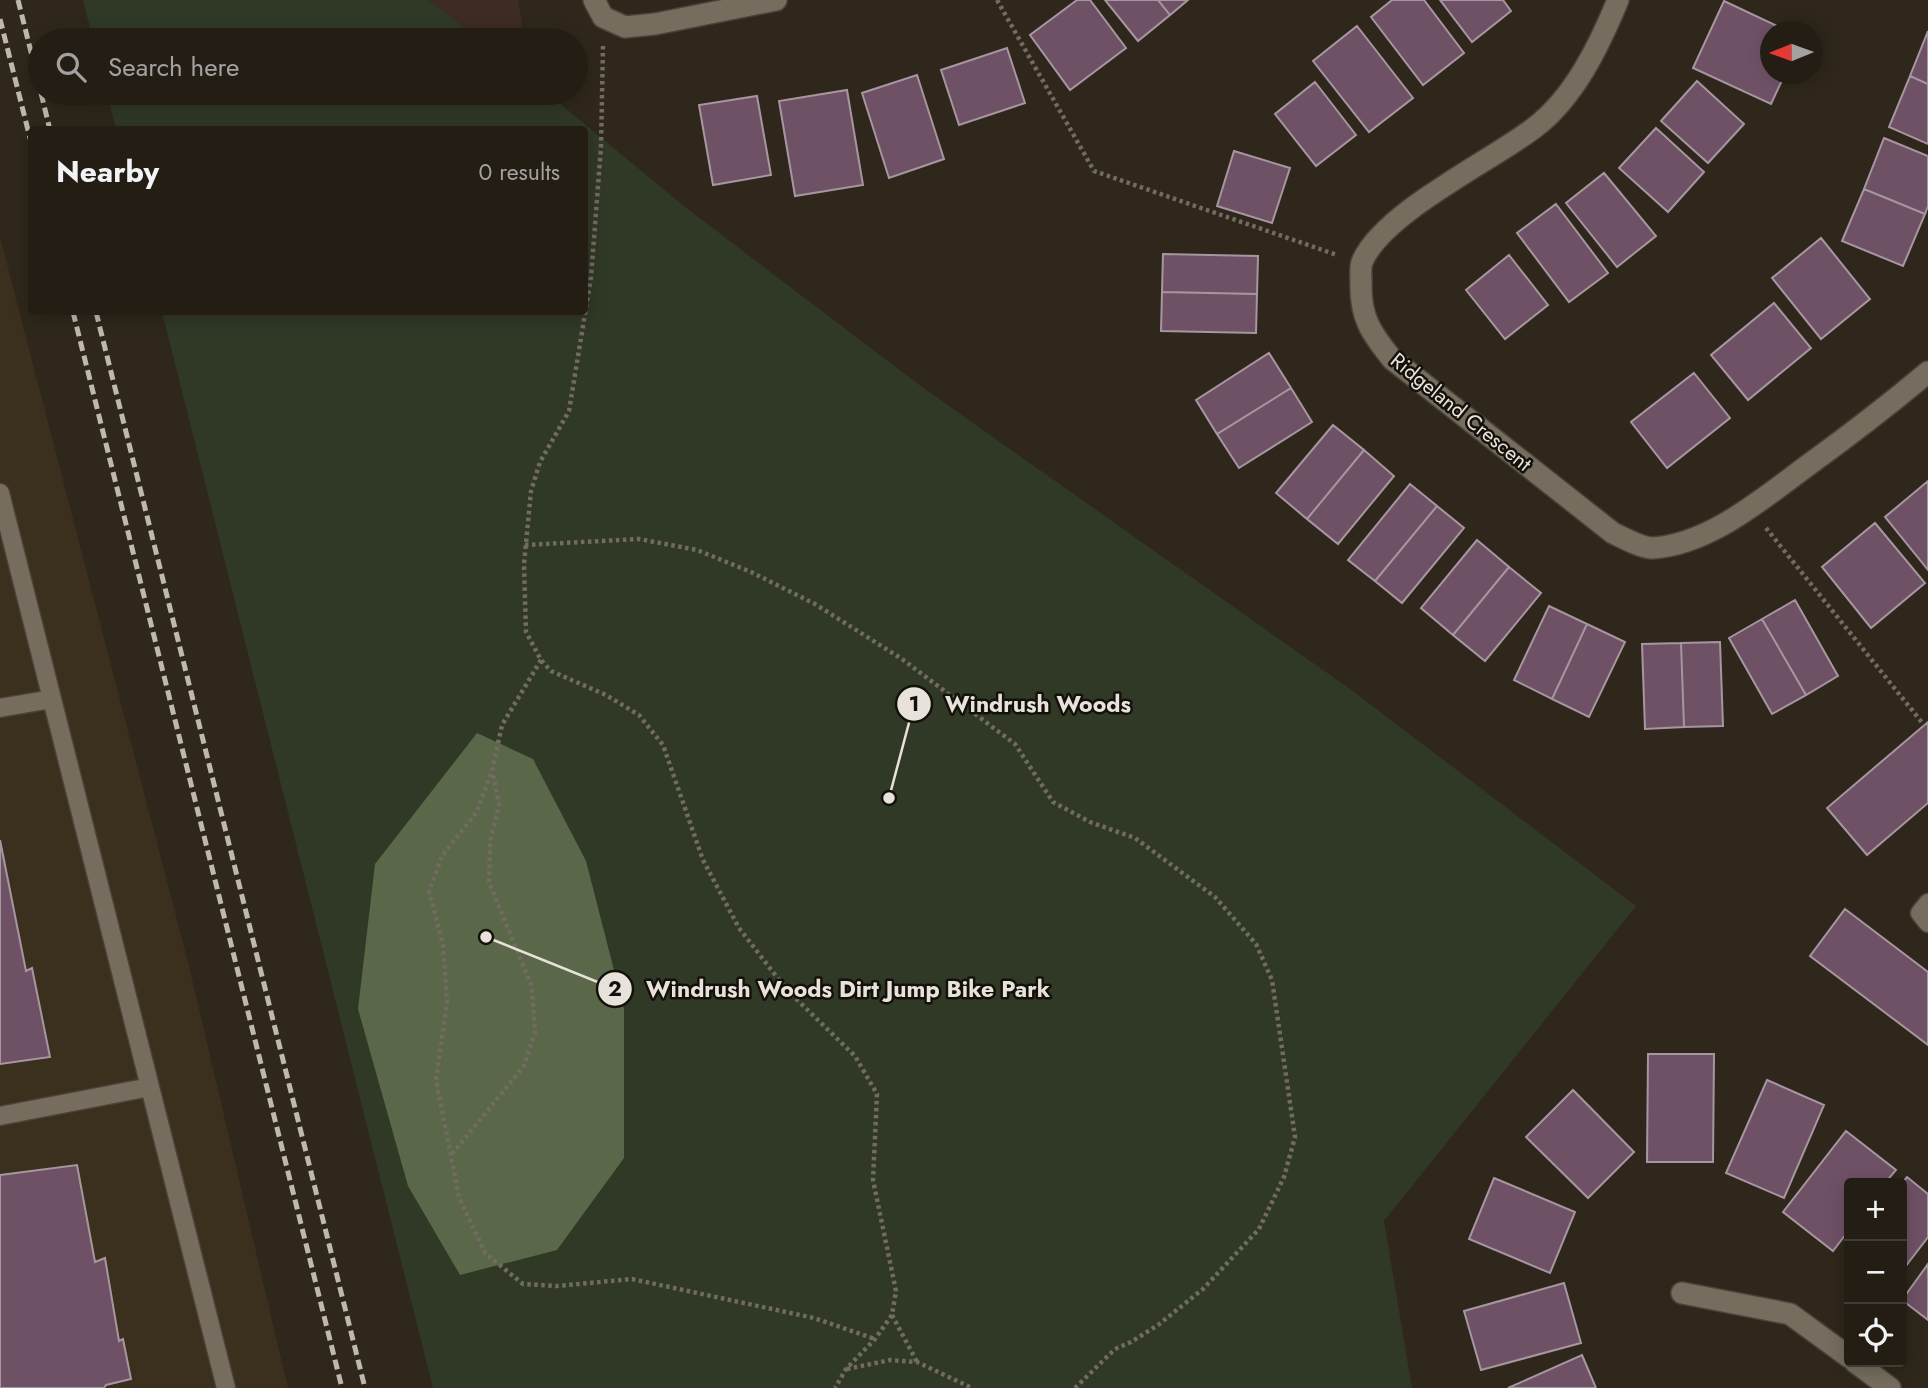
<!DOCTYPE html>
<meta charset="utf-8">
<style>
:root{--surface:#231d14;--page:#2b261d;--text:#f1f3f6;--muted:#a3a2a0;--line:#403b34}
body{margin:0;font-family:Jost,sans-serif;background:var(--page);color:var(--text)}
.controls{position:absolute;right:21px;bottom:21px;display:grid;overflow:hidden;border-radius:7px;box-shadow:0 4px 18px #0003}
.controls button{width:63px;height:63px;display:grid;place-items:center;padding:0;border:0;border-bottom:2px solid var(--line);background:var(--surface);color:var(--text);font:35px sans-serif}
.compass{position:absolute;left:1760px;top:21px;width:63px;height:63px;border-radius:50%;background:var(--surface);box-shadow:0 4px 18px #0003;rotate:269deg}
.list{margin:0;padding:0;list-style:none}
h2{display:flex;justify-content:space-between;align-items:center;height:91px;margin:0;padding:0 28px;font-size:30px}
h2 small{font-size:23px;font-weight:400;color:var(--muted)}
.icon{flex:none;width:38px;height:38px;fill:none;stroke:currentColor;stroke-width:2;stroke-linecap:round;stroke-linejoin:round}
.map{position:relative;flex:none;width:1928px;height:1388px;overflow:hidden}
.search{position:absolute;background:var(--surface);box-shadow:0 4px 18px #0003;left:28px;top:28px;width:560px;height:77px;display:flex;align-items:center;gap:18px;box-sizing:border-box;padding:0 24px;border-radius:38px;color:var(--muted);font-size:26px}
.panel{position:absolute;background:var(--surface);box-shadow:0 4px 18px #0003;left:28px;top:126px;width:560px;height:189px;border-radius:7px}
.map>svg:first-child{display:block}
.built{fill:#3b2f1d}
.industrial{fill:#3d2b24}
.green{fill:#303826}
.forest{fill:#5a6748}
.building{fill:#6f5165;stroke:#a696a0;stroke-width:2}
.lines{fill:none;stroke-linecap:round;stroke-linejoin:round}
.service-casing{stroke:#494338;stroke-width:21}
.minor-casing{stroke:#494338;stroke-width:24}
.path{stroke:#726b60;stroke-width:4.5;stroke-dasharray:3.5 3.5;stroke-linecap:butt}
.service{stroke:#766d5f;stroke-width:18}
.minor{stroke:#766d5f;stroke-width:21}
.rail{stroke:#beb8af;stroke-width:5;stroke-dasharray:10 5;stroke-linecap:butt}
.labels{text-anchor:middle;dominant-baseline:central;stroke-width:5;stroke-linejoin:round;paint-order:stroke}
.street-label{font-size:21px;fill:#e8e3da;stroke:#14110b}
.leader{fill:none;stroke:#e8e3da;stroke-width:2.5}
.callout-dot{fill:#e8e3da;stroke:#14110b;stroke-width:2.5}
.mark-label{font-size:21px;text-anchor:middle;font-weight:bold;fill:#111}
.callout-label{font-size:23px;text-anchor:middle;font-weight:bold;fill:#e8e3da;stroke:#14110b;stroke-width:5;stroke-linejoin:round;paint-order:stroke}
</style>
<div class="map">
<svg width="1928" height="1388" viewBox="0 0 1928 1388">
<rect width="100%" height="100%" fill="#2f271b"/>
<path class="built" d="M0,237L189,966L288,1388H0Z"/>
<path class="industrial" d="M428,0H518L523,30L503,40H483Z"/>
<path class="green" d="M83,0H428L483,40H93Z
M107,93H547L685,207L922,387L1350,689L1636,906L1384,1221L1412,1388H433L162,312H584V130L116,129Z"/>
<path class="forest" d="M477,733L533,759L586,861L624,1009V1158L557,1250L460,1275L408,1186L358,1009L375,864Z"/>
<path class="building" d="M1077,0H1090L1126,48L1070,90L1030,35Z
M1105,0H1158L1170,15L1138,41Z
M1158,0H1188L1170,15Z
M1392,0H1424L1464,53L1423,85L1371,17Z
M1440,0H1503L1511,11L1472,42Z
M1724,1L1790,32H1770V74H1785L1771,104L1693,68Z
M1357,26L1413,98L1369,132L1313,61Z
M1928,31V84L1910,76Z
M1007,48L1025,103L959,125L941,70Z
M917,75L944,159L889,178L862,93Z
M1910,76L1928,84V144L1889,127Z
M1697,81L1744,124L1708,163L1661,121Z
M1315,82L1356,135L1316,166L1275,114Z
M847,90L863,185L795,196L779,101Z
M757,96L771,175L713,185L699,105Z
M1656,128L1704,172L1668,212L1619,168Z
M1884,138L1928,156V206L1925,214L1864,189Z
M1234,151L1290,168L1272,223L1217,206Z
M1604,173L1656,236L1617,267L1566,203Z
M1864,189L1925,214L1903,266L1842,241Z
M1556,204L1608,273L1569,302L1517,233Z
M1821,238L1870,299L1821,339L1772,278Z
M1163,254L1258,256L1257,294L1162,292Z
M1509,255L1548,305L1505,339L1466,290Z
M1162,292L1257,294L1256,333L1161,331Z
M1774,303L1811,348L1748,400L1711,355Z
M1269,353L1291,388L1217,434L1196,400Z
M1694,373L1730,418L1667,468L1631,422Z
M1291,388L1312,422L1239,468L1217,434Z
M1333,425L1364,450L1307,519L1276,493Z
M1364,450L1394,476L1338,544L1307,519Z
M1928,481V570L1885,517Z
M1410,484L1437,506L1375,581L1348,560Z
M1437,506L1464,528L1402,603L1375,581Z
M1875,523L1925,583L1871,628L1822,567Z
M1477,540L1509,567L1453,635L1421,608Z
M1509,567L1541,593L1485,661L1453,635Z
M1795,600L1838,676L1806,695L1762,619Z
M1549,606L1587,624L1552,699L1514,680Z
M1762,619L1806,695L1772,714L1729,638Z
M1587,624L1625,642L1589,717L1552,699Z
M1720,642L1723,726L1684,727L1681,643Z
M1681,643L1684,727L1645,729L1642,644Z
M1928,722V803L1867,855L1827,808Z
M0,840L26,971L32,968L50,1057L0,1064Z
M1845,909L1928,972V1045L1810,956Z
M1648,1054H1714L1713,1162H1647Z
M1767,1080L1824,1105L1784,1198L1726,1173Z
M1573,1090L1634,1152L1588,1198L1526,1137Z
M1846,1131L1896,1170L1885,1183H1849V1230L1833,1251L1783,1212Z
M77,1165L95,1262L105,1258L119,1341L123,1339L131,1379L106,1385L104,1388H0V1175Z
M1907,1177L1928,1194V1237L1902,1271V1183Z
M1494,1178L1575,1212L1550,1273L1469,1239Z
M1928,1264V1320L1902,1300Z
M1564,1283L1581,1343L1481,1370L1464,1311Z
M1582,1355L1596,1388H1508Z"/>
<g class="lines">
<defs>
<path id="service" d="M0,493L226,1388
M0,708L52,699
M1928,903L1920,913L1928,923
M0,1116L150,1087"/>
<path id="minor" d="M594,0L603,17L625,27L655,24L776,0
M1618,0C1599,46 1574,98 1534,128C1491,161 1382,213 1362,262C1360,267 1361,276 1361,283C1360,317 1371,333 1392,359L1613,533C1624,538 1641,548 1653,548C1711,544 1766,496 1811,463C1851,434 1890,404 1928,372
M1682,1293L1790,1314L1849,1357
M1855,1362L1890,1388"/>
</defs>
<use href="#service" class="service-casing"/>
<use href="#minor" class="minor-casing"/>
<path class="path" d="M997,0L1094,171L1337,255
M603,46L601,147L591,277L569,411L540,462L531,491L524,564L526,632L541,660L551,671L606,695L639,715L663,745L703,860L739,928L786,989L855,1056L877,1094L873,1180L896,1291L892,1315L875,1339L846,1369L835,1388
M1766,528L1924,725
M525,545L639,539L697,550L751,572L815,604L902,659L1015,744L1053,802L1090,822L1135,838L1215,897L1256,944L1272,980L1295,1137L1284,1177L1259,1229L1203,1289L1158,1325L1131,1342L1115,1349L1075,1388
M541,660L502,725L492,771L476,813L442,856L429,891L443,945L447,1003L436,1080L459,1197L485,1253L523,1284L557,1286L632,1279L814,1318L875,1339
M452,1154L524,1066L535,1032L532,987L489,882L490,842L499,805L493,774
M892,1315L917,1362
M847,1369L890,1360L917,1362L972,1388"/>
<use href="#service" class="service"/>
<use href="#minor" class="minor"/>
<path class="rail" d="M18,0L40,88
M0,19L32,146
M41,93L50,130
M73,312L342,1388
M96,312L365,1388"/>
</g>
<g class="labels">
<g class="street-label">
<text transform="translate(1461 412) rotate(39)">Ridgeland Crescent</text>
</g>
</g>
<path class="leader" d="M889 798L914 704M486 937L615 989"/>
<g class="callout-dot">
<circle cx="889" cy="798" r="7"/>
<circle cx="486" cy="937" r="7"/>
<circle cx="914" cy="704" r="18"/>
<circle cx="615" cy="989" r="18"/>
</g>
<g class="mark-label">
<text x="914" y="711">1</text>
<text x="615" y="996">2</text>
</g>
<g class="callout-label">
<text x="1038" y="712">Windrush Woods</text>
<text x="848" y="997">Windrush Woods Dirt Jump Bike Park</text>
</g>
</svg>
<div class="controls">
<button>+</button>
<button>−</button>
<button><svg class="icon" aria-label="locate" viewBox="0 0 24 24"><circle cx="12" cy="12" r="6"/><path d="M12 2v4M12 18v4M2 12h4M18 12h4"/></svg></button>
</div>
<svg class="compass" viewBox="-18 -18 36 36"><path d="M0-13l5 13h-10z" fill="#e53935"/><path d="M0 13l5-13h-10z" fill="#a3a2a0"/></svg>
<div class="search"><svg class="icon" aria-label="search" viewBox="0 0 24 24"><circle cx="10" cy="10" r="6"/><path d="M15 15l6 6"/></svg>Search here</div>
<section class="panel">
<h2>Nearby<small>0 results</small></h2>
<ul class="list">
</ul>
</section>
</div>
